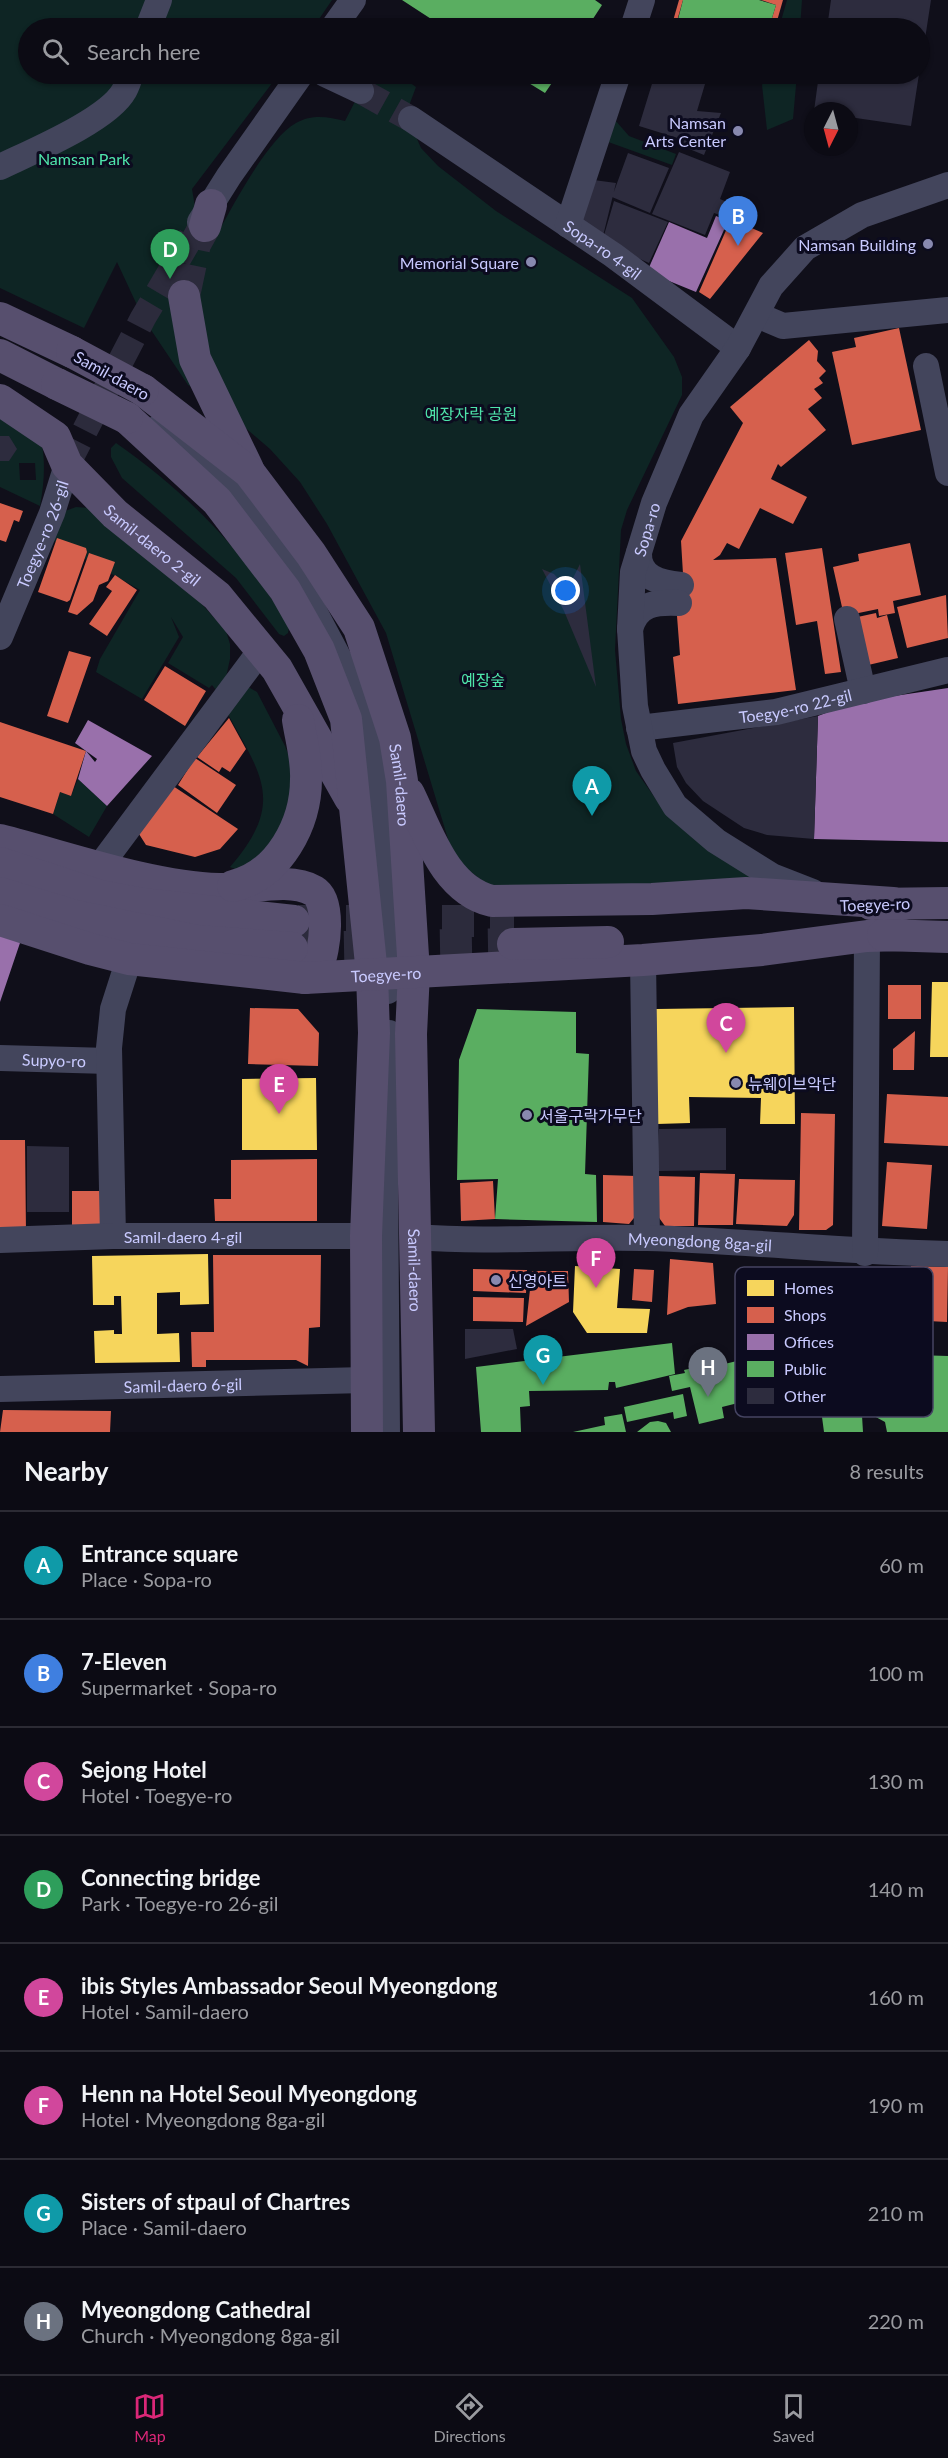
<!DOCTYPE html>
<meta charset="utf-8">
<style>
:root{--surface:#0c0b14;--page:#1a1922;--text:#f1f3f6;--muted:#9a9ba0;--line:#2c2b34;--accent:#db2777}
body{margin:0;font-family:Lato,"Noto Sans KR",sans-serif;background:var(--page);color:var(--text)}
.compass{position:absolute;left:804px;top:102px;width:54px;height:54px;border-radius:50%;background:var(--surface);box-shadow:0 2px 4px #0004;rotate:186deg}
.you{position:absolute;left:566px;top:591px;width:21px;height:21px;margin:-15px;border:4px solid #fff;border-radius:50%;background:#1a73e8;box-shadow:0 0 0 9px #1a73e833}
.badge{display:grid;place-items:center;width:39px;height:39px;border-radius:50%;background:var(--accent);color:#fff;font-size:20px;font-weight:700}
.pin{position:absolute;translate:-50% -50px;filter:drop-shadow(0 2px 3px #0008)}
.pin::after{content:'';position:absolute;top:32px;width:21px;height:18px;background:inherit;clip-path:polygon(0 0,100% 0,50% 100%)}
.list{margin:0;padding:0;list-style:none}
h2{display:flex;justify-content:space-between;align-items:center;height:78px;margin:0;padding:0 24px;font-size:26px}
h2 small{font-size:20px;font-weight:400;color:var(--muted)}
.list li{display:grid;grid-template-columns:39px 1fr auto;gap:18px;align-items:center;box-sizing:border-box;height:108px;padding:0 24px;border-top:2px solid var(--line)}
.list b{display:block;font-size:22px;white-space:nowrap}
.list p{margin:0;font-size:20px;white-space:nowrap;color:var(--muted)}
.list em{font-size:20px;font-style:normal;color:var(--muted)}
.icon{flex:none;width:33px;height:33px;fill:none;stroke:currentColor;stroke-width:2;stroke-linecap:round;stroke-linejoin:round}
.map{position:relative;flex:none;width:948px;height:1432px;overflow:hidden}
.search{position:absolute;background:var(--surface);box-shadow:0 2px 4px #0004;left:18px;right:18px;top:18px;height:66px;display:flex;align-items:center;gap:15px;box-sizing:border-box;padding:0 21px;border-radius:33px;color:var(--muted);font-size:22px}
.sheet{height:942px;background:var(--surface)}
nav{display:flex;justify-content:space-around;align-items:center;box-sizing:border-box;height:84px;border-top:2px solid var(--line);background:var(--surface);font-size:16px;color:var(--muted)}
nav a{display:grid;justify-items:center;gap:3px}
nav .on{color:var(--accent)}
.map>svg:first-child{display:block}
.green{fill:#0e2524;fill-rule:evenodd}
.homes{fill:#f6d55c}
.shops{fill:#d6604d}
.offices{fill:#9970ab}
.public{fill:#5aae61}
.building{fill:#2d2c3e}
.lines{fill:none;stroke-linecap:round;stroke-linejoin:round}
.minor-tunnel{stroke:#2c2b3c;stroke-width:26;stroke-dasharray:26 13;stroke-linecap:butt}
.major-tunnel{stroke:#2c2b3c;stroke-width:32;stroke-dasharray:32 16;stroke-linecap:butt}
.minor{stroke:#43455c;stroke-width:26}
.major{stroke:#574f6e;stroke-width:32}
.major-bridge{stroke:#574f6e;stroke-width:32}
.poi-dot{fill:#8889af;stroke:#0c0b1f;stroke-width:2}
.labels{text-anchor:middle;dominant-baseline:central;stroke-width:6;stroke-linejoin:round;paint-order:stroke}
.poi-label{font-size:16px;fill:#c9caff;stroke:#0c0b1f;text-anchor:end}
.park-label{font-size:16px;fill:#4fe5ab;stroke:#0c0b1f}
.street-label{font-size:16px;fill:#c9caff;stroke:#0c0b1f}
.key{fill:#0c0b1f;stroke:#454462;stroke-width:1.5}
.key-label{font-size:16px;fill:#c9caff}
</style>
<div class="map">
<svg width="948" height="1432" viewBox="0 0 948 1432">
<rect width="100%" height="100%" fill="#100f1a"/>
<path class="green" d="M0,0H332L313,28H28V74H279L192,189L198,225L208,251C226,219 265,140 296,123C313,114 328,117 345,121L369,74H398L416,87L410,103L411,125L421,148L438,166L496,211L632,298L674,357L682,377V395L627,510L621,530L615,650L621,719L626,744L636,771L660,805L773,884L505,898L454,859L386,633L327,524L300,482L270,449L206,394L188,385L143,318L117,262L84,328L0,288Z
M787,0H802L800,28H779Z
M766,74H797L793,119L767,130L762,85Z
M615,120L629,136L676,154L672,165L600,139Z
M0,411L41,440C46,462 44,484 40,506L0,487ZM19,463H35L36,480H20Z
M116,443C184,490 248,554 289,627L288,633L284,636L279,634L236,578L122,478L111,457V448Z
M76,507L90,508L173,572L226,631L230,644V659L226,677L216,690L212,685L209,688L168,663L183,637L171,617L179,637L142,699L96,672L100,659L140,590L45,536L60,513Z
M245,685L257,692L285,746L298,779L284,842L240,871L230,867C290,798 257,771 221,701Z
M78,779L107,806L89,837L53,814L60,792L71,796Z"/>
<path class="homes" d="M932,982H948V1057H930Z
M794,1007L795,1124H760L761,1098L689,1097L690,1123L657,1124L656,1009Z
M316,1078L317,1150H242V1079Z
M208,1254L209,1304L180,1305V1292L157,1293V1334L179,1333L180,1362L95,1363L94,1331L114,1330V1334H122L121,1296H114V1305H93L92,1256Z
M575,1266L620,1269L617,1308L650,1309L647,1333H587L573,1312Z"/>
<path class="shops" d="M679,0H683L675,28H671Z
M761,0H783L775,28H769L776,5Z
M731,219L763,233L710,299L699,292Z
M899,328L921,430L852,445L832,352L856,347L854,338Z
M809,340L818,351L817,361L826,371L819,378L823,383L814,389L822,398L808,409L826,430L781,467L778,464L771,479L807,497L793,524L760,508L739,549L727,543L720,555L713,560L776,558L796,690L678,704L673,657L680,655L677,616L683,574L681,541L743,423L730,407Z
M0,503L23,511L19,522L14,520L6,542L0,540Z
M57,538L86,548L87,552L70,600L67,602L38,592Z
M910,543L921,595L893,601L895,613L879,616L878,609L844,616L833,567L859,561L858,554Z
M822,548L841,672L825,674L817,621L796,625L785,553Z
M89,553L115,562L108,581L99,585L93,601L77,615L68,612Z
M115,575L137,590L107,636L89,624L112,591L106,587Z
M946,595L948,638L907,648L897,607Z
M876,613L877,618L887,615L898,658L864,666L853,618Z
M69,651L91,657L68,723L47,716Z
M165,666L206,691L185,726L144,700Z
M229,718L246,749L230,772L222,767L219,772L197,757Z
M0,722L86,751L71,796L60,792L53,814L0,797Z
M195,758L236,785L217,813L178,785Z
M173,786L238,829L220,849L195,857L146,845L139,834Z
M888,985H921V1019H888Z
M250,1008L298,1009L319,1033L318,1066L248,1064Z
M915,1031L914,1070H893V1049Z
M887,1094L948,1097V1146L884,1143Z
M801,1113L835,1114L833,1225L826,1230H799Z
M0,1140H25L26,1233H0Z
M317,1159V1221H215L214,1199H231V1160Z
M887,1162L932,1165L927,1229L882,1226Z
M700,1173L735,1174L733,1225H698Z
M603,1175L637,1176L638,1213L629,1224L603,1222Z
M658,1176L695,1177L694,1226H665L657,1215Z
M739,1179L795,1180L794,1215L787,1226L736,1224Z
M493,1181L495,1219L461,1221L460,1183Z
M72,1191H106L107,1230H72Z
M213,1255H321L320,1327L309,1328L308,1366L296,1360H206V1367H192L191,1332H214Z
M670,1259L713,1263L716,1304L688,1307L667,1315Z
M911,1266L948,1267L947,1322L909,1320Z
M747,1267L775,1268L771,1326L756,1325Z
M473,1269L527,1270L526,1293L473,1291Z
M634,1269L654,1270L652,1302L632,1300Z
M532,1271H568L569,1302L526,1326Z
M473,1297L524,1298L523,1322L473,1321Z
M3,1410L111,1411L110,1432H0Z"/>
<path class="offices" d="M716,216L728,221L696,292L647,272L669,222L707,238Z
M948,688V842L814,839L818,716L854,702Z
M88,720L152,756L107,806L78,779L86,751L95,762L97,759L75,743Z
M0,933L21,940L0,1002Z"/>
<path class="public" d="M402,0H595L602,5L587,28H445Z
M683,0H759L776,5L769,28H682L676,27Z
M514,74H558L545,93Z
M477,1009L576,1012V1053L589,1054L585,1174L596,1175L597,1222L495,1219L498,1179L457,1180L459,1060Z
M852,1335L858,1350L863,1432H824L814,1357L820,1337Z
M805,1341L817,1394L788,1400L786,1392L766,1396L769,1410L745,1416L742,1402L722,1407L724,1418L699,1424L690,1387L672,1391L669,1376L685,1373L684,1370L711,1364L712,1367L775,1352L774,1348Z
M672,1343L675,1374L616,1388L615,1382H609L608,1390L529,1391L530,1406L520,1407L521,1432H481L476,1367Z
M884,1354L948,1356V1432H887L885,1422L874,1416L876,1386L883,1379Z
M683,1394L687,1416L674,1419L673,1412L627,1422L624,1407Z
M622,1414L626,1432H573L605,1425L604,1417Z
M658,1421L666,1423L671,1432H637L650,1422Z"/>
<path class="building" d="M831,0H931L921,65L920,28H886L887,26L865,22L864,28H827Z
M655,74H708L697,111L721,113L704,155L682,146L684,140L639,126Z
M819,74H857L856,77L878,80L879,74H919L911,126L849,117V111H814Z
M679,152L730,172L720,199L736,206L731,219L714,213L705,235L652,214Z
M628,153L669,168L650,213L612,197Z
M586,179L616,183L603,236L576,227Z
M614,201L668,222L649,263L602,242Z
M0,436H9L17,449L9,461H0Z
M580,564L596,687L564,611L542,569L554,574L570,592L573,578Z
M818,716L814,839L767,835L744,828L703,801L686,783L677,767L673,743Z
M726,1128V1170L657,1171L659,1129Z
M27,1146L69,1147V1212H27Z
M465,1329H513L517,1349L465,1359Z"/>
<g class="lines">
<path class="minor-tunnel" d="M361,91L411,119
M67,465L143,318L198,225"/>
<path class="major-tunnel" d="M184,296L195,244L205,226
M298,921H514
M296,948L513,944"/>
<g class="minor">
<path d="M148,28L159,0"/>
<path d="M333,28L353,0"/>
<path d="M633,28L642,0"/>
<path d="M325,74L361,91"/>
<path id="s1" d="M411,119L613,255L738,348"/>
<path d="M0,167C31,152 108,120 124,91C127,86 129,79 131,74"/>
<path d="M200,222L229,176L301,74"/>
<path d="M568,225L618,74"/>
<path d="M757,315L783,326L948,310"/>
<path d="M926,366L948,473"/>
<path d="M158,428L228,485L304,592L350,679L374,769L388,991"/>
<path d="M639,553C638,578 661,583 681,585"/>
<path d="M847,619L863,691"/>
<path d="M630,629C637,603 656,602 679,603"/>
<path id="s2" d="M0,637L52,513L67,465"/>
<path id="s3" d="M639,728L776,712L948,670"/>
<path d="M100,866L261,650"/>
<path id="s4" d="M813,892L772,876L716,841L675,806L653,770L644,751L635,706L630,629L633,572L654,503L691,415L738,348L771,286L805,248L862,215L948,185"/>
<path d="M643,960L647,1238"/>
<path id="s5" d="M0,1058L109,1061"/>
<path d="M113,1236L109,1048L113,1009L129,959"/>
<path id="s6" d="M415,1237C492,1243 570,1236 647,1238C748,1241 847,1252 948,1254"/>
<path id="s7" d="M0,1240L113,1236H366"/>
<path d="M865,1253L867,936"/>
<path id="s8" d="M0,1389L365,1380"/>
<path d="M387,1432L385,1179L389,1033"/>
</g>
<g class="major">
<path d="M205,226L211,205"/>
<path d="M184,296L195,359L248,469"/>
<path d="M0,318L72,352"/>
<path d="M0,355L57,384"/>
<path id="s9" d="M143,390L249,472L311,554L359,628L395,738L402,781L414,972L411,1034L419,1432"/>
<path id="s10" d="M0,400L55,437L67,465L115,514L217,596L277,669L350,798"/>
<path d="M127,418L217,501L285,590L319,650L346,719L372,974L374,1033L366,1236L367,1432"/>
<path d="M409,794C428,833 445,890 492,901L652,899L746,893L893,903"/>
<path d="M0,840C67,857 151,887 219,889C248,890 288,876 314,891C331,901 325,950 318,965C315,970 309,974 305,978"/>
<path d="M0,863L100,896L143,904L294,921"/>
<path d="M233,886C279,875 306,824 306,779C307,760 301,739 298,720"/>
<path d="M0,893L75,916L197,941L292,948"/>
<path d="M871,904L948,903"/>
<path id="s11" d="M0,920L90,949L129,959L305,978L643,960L762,950L867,936L903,935"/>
<path d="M883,935L948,937"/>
<path d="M513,944L608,942"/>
</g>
<path class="major-bridge" d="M72,352L143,390
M57,384L127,418"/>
</g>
<g class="poi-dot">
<circle cx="738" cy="131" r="6"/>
<circle cx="928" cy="244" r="6"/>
<circle cx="531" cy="262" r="6"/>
<circle cx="736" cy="1083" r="6"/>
<circle cx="527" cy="1115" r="6"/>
<circle cx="496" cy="1280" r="6"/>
</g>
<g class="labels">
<g class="poi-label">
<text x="726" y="122">Namsan<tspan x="726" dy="18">Arts Center</tspan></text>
<text x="916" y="244">Namsan Building</text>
<text x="519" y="262">Memorial Square</text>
<text x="748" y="1083" text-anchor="start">뉴웨이브악단</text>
<text x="539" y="1115" text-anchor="start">서울구락가무단</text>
<text x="508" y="1280" text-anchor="start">신영아트</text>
</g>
<g class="park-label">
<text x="84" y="158">Namsan Park</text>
<text x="471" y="413">예장자락 공원</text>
<text x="483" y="679">예장숲</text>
</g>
<g class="street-label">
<text stroke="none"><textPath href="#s1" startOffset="232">Sopa-ro 4-gil</textPath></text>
<text transform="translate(112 375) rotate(29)">Samil-daero</text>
<text stroke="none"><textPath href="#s4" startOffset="452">Sopa-ro</textPath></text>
<text stroke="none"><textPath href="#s2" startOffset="111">Toegye-ro 26-gil</textPath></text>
<text stroke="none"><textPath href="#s10" startOffset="214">Samil-daero 2-gil</textPath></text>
<text stroke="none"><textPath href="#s3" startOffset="158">Toegye-ro 22-gil</textPath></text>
<text stroke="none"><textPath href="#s9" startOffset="488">Samil-daero</textPath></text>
<text transform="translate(875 904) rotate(-2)">Toegye-ro</text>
<text stroke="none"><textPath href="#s11" startOffset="393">Toegye-ro</textPath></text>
<text stroke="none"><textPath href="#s5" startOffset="54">Supyo-ro</textPath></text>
<text stroke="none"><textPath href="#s7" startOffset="183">Samil-daero 4-gil</textPath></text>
<text stroke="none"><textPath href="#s6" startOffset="285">Myeongdong 8ga-gil</textPath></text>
<text stroke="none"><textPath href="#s9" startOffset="974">Samil-daero</textPath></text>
<text stroke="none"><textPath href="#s8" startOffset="183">Samil-daero 6-gil</textPath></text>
</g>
</g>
<rect x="735" y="1267" width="198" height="150" rx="9" class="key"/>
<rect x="747" y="1280" width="27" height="16" fill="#f6d55c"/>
<rect x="747" y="1307" width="27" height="16" fill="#d6604d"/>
<rect x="747" y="1334" width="27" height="16" fill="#9970ab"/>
<rect x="747" y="1361" width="27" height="16" fill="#5aae61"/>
<rect x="747" y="1388" width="27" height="16" fill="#2d2c3e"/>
<g class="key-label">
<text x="784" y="1294">Homes</text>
<text x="784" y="1321">Shops</text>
<text x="784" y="1348">Offices</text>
<text x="784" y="1375">Public</text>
<text x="784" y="1402">Other</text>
</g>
</svg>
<svg class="compass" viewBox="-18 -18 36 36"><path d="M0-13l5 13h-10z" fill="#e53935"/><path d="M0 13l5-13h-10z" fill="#9a9ba0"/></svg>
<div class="you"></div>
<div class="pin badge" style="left:592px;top:816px;background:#0f9aa8">A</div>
<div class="pin badge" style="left:738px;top:246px;background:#3f7fe0">B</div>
<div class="pin badge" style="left:726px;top:1053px;background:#d1479c">C</div>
<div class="pin badge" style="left:170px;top:279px;background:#2e9e5b">D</div>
<div class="pin badge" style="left:279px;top:1114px;background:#d1479c">E</div>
<div class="pin badge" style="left:596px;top:1288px;background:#d1479c">F</div>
<div class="pin badge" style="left:543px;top:1385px;background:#0f9aa8">G</div>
<div class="pin badge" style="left:708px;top:1397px;background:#6b7280">H</div>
<div class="search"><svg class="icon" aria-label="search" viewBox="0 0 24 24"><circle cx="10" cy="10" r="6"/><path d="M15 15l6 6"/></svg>Search here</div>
</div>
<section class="sheet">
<h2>Nearby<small>8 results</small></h2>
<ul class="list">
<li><span class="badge" style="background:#0f9aa8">A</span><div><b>Entrance square</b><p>Place · Sopa-ro</p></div><em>60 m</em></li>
<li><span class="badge" style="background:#3f7fe0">B</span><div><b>7-Eleven</b><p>Supermarket · Sopa-ro</p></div><em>100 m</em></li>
<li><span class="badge" style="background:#d1479c">C</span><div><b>Sejong Hotel</b><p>Hotel · Toegye-ro</p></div><em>130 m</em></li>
<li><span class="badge" style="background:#2e9e5b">D</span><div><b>Connecting bridge</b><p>Park · Toegye-ro 26-gil</p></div><em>140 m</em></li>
<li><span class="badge" style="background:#d1479c">E</span><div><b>ibis Styles Ambassador Seoul Myeongdong</b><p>Hotel · Samil-daero</p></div><em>160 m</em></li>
<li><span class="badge" style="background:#d1479c">F</span><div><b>Henn na Hotel Seoul Myeongdong</b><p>Hotel · Myeongdong 8ga-gil</p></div><em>190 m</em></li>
<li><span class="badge" style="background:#0f9aa8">G</span><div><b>Sisters of stpaul of Chartres</b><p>Place · Samil-daero</p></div><em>210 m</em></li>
<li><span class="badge" style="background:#6b7280">H</span><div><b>Myeongdong Cathedral</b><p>Church · Myeongdong 8ga-gil</p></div><em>220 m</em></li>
</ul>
</section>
<nav>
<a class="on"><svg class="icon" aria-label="map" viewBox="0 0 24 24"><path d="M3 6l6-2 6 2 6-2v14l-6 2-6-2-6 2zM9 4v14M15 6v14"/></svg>Map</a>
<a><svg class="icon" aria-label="directions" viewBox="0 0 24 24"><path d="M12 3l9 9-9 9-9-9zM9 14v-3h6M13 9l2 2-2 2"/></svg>Directions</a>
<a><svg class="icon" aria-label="saved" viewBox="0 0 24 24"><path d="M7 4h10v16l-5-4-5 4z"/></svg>Saved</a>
</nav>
